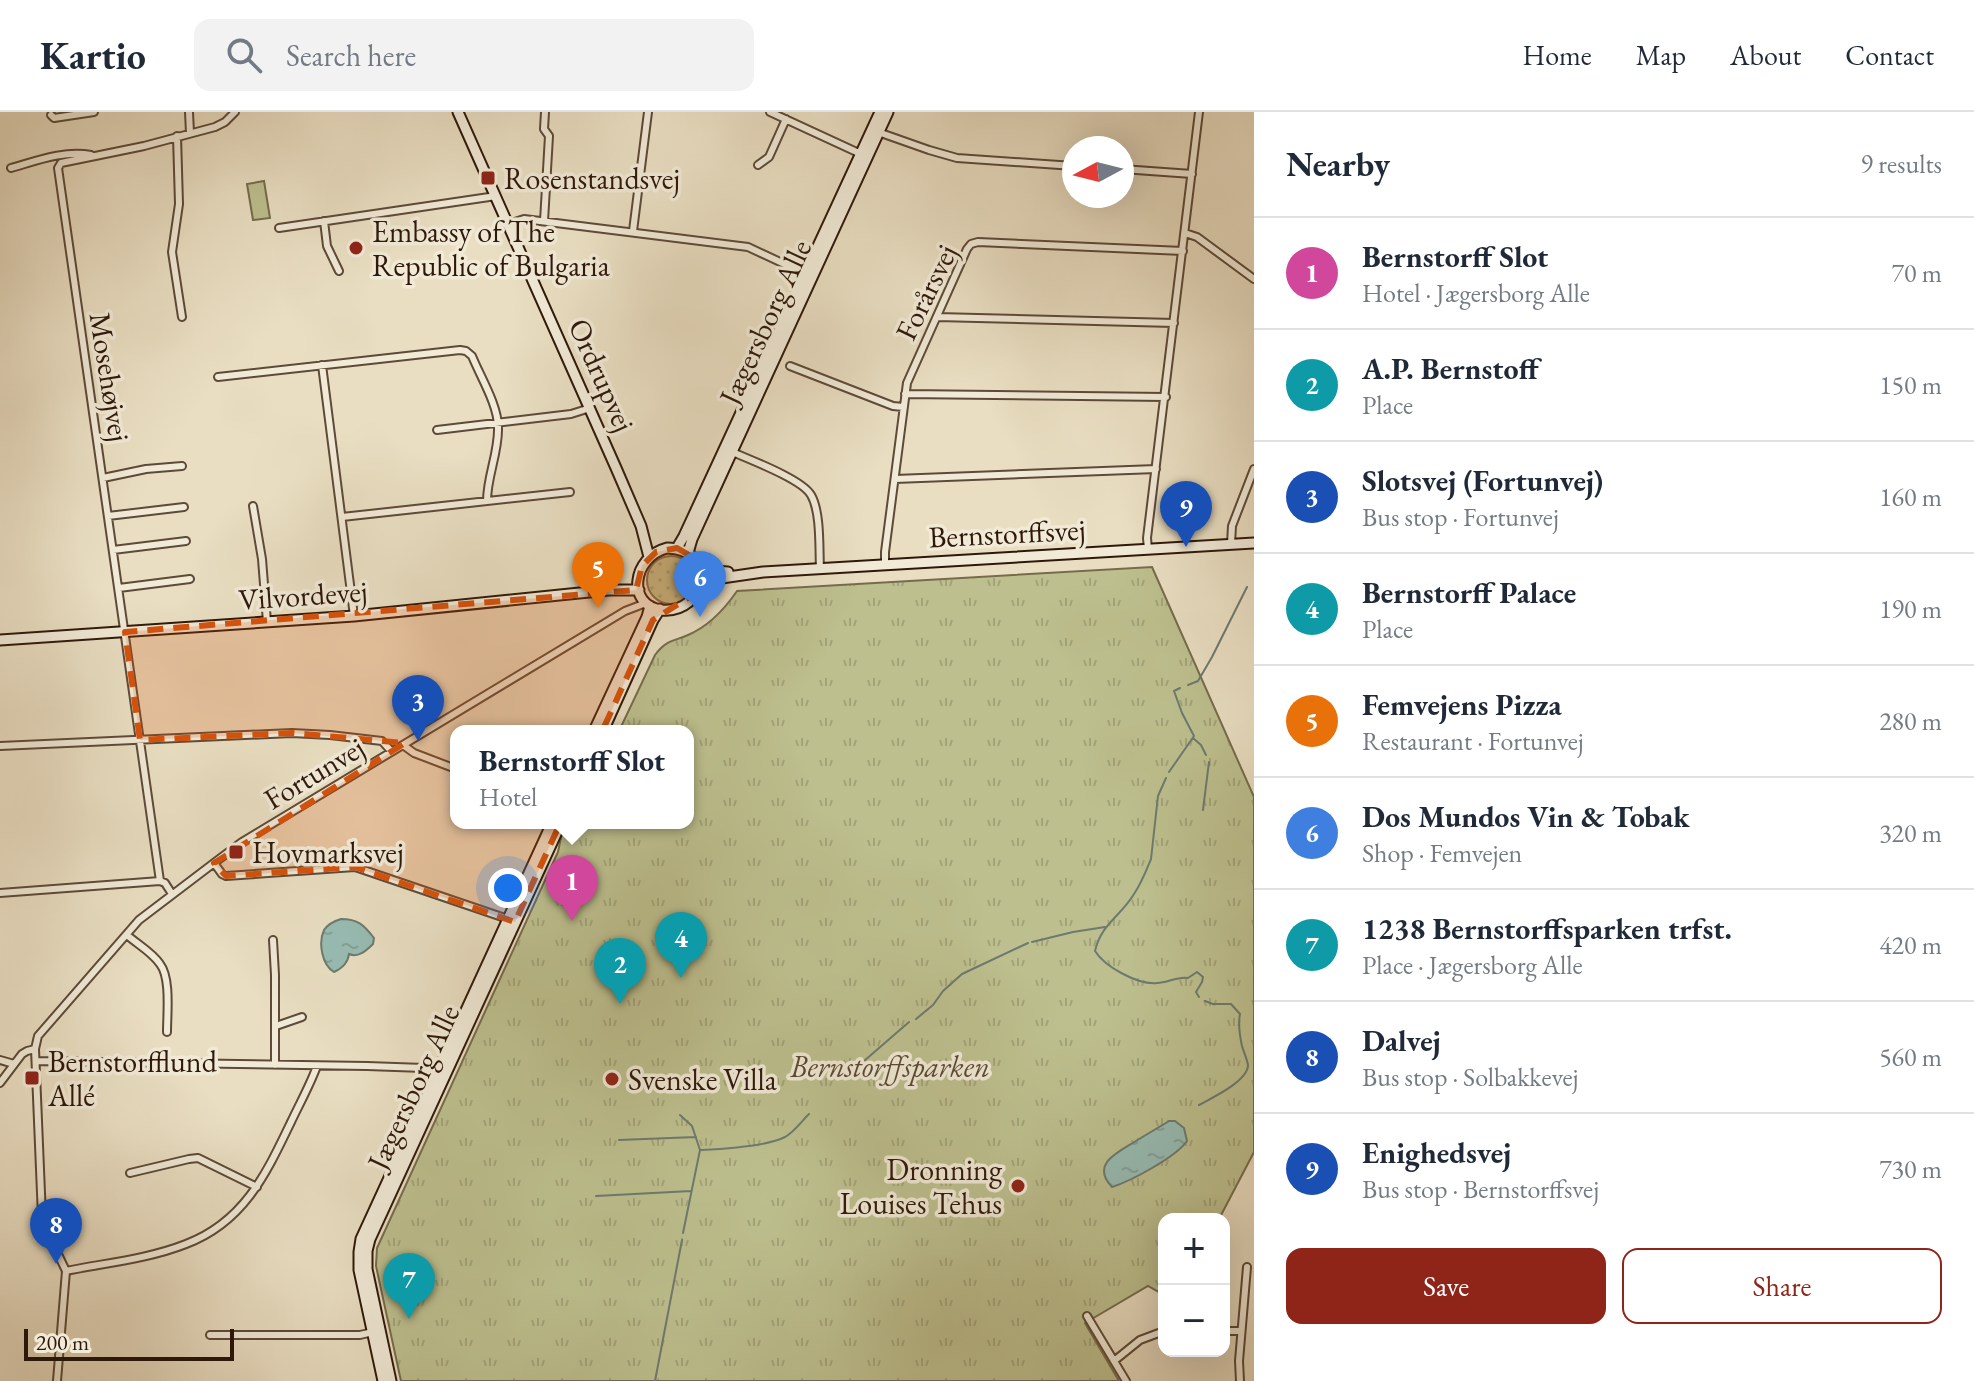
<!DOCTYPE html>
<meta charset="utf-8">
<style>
:root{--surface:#fff;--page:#f2f2f3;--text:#1f2937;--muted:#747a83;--line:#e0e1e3;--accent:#8f2418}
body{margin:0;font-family:"EB Garamond",serif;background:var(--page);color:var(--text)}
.controls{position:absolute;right:24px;bottom:24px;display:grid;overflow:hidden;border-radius:16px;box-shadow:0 8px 32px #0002}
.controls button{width:72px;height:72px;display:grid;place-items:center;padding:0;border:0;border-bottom:2px solid var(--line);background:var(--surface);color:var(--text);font:40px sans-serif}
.compass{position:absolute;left:1062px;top:24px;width:72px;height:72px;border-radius:50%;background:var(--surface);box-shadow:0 8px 32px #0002;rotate:263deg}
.scale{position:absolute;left:24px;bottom:20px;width:210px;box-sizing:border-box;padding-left:8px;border:4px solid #2e180a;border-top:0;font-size:22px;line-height:28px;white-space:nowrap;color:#2e180a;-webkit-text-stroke:6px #f1ead7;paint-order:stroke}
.you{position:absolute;left:508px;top:776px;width:28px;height:28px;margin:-20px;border:6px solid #fff;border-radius:50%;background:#1a73e8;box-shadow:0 0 0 12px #1a73e833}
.badge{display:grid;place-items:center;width:52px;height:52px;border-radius:50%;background:var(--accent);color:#fff;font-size:26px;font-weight:700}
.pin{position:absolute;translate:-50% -66px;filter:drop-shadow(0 2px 4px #0008)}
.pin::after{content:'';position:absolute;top:42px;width:28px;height:24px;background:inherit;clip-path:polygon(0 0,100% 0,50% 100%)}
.popup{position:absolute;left:450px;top:613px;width:244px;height:104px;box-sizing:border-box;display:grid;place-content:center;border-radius:16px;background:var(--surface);filter:drop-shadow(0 2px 6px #0005);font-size:26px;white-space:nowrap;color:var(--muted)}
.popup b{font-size:30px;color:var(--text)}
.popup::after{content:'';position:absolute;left:50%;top:100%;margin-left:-16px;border:16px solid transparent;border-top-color:var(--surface)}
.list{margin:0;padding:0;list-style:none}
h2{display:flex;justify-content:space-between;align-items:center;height:104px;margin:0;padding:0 32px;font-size:34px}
h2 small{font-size:26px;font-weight:400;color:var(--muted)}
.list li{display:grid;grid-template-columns:52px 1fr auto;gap:24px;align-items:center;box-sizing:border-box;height:112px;padding:0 32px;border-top:2px solid var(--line)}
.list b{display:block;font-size:30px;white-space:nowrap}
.list p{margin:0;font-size:26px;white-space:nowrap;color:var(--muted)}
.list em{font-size:26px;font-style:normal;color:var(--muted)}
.actions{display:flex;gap:16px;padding:24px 32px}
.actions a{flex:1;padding:18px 0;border:2px solid var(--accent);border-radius:16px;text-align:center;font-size:28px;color:var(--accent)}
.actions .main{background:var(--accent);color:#fff}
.icon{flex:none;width:44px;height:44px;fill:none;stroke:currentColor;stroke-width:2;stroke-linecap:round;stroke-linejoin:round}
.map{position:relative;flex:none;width:1254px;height:1269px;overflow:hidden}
header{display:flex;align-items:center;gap:48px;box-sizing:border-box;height:112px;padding:0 40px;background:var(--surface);border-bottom:2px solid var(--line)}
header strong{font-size:38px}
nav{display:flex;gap:44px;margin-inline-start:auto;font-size:28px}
.search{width:560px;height:72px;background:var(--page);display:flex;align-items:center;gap:20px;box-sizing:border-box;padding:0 28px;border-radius:16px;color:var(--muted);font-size:30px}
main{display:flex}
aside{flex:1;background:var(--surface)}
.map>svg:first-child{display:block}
.grass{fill:url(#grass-dots);stroke:#766c4c;stroke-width:2}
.park{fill:url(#park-tufts);stroke:#766c4c;stroke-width:2}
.garden{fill:#bdbf8e;stroke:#766c4c;stroke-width:2}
.water{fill:url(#water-ripples);stroke:#6d7a6f;stroke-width:2}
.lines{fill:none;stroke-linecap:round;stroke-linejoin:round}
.stream{stroke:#6d7a6f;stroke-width:2}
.street-casing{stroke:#5d4a38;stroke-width:10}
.secondary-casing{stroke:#2e180a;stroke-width:13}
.street{stroke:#f1ead7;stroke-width:6}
.secondary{stroke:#f1ead7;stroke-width:9}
.marked{fill:#d5520c;fill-opacity:0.2;stroke:#d5520c;stroke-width:6;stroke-dasharray:16 10;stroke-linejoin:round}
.poi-dot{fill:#8f2418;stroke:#f1ead7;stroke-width:3}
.labels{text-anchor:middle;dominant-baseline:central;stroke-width:7;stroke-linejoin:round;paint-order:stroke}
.poi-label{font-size:30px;fill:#2e180a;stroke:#f1ead7;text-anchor:start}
.street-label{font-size:30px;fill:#2e180a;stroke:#f1ead7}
.park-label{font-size:30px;font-style:italic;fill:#594a32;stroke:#f1ead7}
</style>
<header>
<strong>Kartio</strong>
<div class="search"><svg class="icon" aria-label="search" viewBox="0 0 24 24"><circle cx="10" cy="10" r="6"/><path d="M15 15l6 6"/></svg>Search here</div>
<nav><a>Home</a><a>Map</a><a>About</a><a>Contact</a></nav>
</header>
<main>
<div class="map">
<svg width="1254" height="1269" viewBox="0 0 1254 1269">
<defs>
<pattern id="grass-dots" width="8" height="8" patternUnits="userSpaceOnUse" patternTransform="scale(2)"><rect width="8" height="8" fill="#bdbf8e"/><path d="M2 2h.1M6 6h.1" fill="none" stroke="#a3a379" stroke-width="1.8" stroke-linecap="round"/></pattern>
<pattern id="park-tufts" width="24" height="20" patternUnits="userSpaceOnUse" patternTransform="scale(2)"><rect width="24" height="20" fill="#bdbf8e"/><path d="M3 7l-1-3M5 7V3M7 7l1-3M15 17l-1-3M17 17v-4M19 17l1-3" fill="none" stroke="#a3a379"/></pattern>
<pattern id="water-ripples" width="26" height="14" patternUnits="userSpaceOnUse" patternTransform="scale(2)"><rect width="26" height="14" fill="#97bcb3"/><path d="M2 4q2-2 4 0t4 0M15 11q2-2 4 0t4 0" fill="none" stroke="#82a199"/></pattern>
</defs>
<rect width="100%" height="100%" fill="#e9dec2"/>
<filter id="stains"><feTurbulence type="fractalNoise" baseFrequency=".0025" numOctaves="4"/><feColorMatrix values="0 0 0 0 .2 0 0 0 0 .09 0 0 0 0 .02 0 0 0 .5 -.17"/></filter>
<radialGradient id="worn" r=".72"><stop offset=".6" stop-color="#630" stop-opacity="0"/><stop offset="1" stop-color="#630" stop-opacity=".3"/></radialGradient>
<path class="grass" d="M647 468a24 24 0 1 1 48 0a24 24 0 1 1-48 0Z"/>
<path class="park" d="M1152,455L1254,685V1040L1219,1107H1164V1183L1148,1174L1085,1211L1119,1269H401L376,1154L377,1136L558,740L562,721L582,711H688V619H619L655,543C666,528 672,530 688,523C709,514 724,498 737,479Z"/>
<path class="garden" d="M264,69L270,106L253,108L247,72Z"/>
<path class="water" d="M341,807C358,807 364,813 374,826L373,832C366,839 358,846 349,842C348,851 343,856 334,860C322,853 318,831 324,818C328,812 334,809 341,807Z
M1169,1009H1175L1184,1016L1187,1029C1176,1045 1131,1069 1112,1075C1090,1052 1118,1040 1136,1029C1147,1022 1158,1016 1169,1009Z"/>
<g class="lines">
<path class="stream" d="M1188,573L1198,569L1212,545L1247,475
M1193,626L1201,633L1206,643
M1169,660L1194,624L1182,601L1174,579L1180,576
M1166,666L1158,684L1151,747C1146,759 1141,772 1134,782C1121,804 1101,812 1095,839C1105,855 1138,873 1157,871C1168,871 1177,864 1188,866L1197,860L1203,865L1202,870L1196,880L1199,885
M1203,698L1209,650
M1032,830L1073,820L1105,815
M916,907L933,893L943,879L962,862L1028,831
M864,949L909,910
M1199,993C1212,986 1248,969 1248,953C1247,947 1244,941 1242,934C1240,925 1238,912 1240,902L1231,892H1213L1205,889
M680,1003L692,1014L700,1038L683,1121
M619,1028L696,1025
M701,1038C724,1037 765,1035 785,1025C794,1020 801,1010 809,1002
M596,1084L691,1079
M655,1269L682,1128"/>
<defs>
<path id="street" d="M189,0L190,21
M770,0L861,42
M51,3L54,6L94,0
M878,20L929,38L957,46L1074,54
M177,24L179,92L172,140L182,205
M758,53L769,45L786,7
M11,56C36,49 64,38 91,43
M1122,57L1192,62
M324,109L327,134L339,159
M544,109L549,24L544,17L545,0
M509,112L524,107L748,135L808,163
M279,116L496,84
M633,119L648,0
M1185,121L1197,125L1254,167
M937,205L1174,211
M322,253L354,504
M790,254L893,294L903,295
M218,265L460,238L466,239L472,244C480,264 498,293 498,315C499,340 487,364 487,389
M905,282L1166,285
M437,318L571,302L590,296
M730,339C748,347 802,367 811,383C821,400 819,437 820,457
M103,366L146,357L182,354
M895,367L1156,357
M253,394L262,447L267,510
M108,404L184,395
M342,405L570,380
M1231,432L1232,414L1254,357
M1148,437L1147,426L1199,0
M113,438L186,429
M885,453V440L907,271L967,137L971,132L978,130L1183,139
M119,476L190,467
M403,633L414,641L456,657
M0,634L292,621L330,623L382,629L391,639
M214,751L222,762L226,764L355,755L508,807
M160,769L58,56L61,51L144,34L215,15L225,10L235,0
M0,781L160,769L165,771L172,782
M127,823C137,832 152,840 160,852C171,866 167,902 167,920
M273,828L275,863V953
M276,914L302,905
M0,948L14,952
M36,949L367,954L424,956L437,962
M0,971L22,942L27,939L35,937
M130,1061L189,1047L198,1046L257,1075
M66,1159C105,1151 148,1147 186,1132C244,1110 266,1062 291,1010C300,991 310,973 317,954
M1087,1204L1126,1269
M1224,1219H1241
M210,1223H360L373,1220
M1114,1249L1140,1228L1164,1219
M57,1269L66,1159L45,1115L42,1105L35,937L38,924L139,808L214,751L242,730L625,499L646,491
M1240,1269L1239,1249L1247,1155"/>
<path id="secondary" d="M458,0L616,356L641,414L649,445
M667,436C719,437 706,502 662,498C626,494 632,445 667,436Z
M677,436L684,424L880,0
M688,441L692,427L888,0
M701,458L728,460
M701,469L763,460L1254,431
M0,528L354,504L609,478H639
M594,619L647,505L650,494
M603,619L653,508L660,497
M383,1269L359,1158V1140L361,1127L552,711
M391,1269L367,1157V1139L370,1127L561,711"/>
</defs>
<use href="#street" class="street-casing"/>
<use href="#secondary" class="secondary-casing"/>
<use href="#street" class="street"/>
<use href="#secondary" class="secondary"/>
</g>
<path class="marked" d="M677,436L696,447L697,480L653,508L515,810L355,755L226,764L214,751L405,631L292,621L140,628L125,520L636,478L642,454L656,440Z"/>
<g class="poi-dot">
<rect x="480" y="58" width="16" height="16" rx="4"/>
<circle cx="356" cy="136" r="8"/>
<rect x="228" y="732" width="16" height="16" rx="4"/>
<rect x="24" y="958" width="16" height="16" rx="4"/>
<circle cx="612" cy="967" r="8"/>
<circle cx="1018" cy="1074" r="8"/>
</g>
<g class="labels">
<g class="poi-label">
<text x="504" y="66">Rosenstandsvej</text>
<text x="372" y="119">Embassy of The<tspan x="372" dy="34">Republic of Bulgaria</tspan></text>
<text x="252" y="740">Hovmarksvej</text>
<text x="48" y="949">Bernstorfflund<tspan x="48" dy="34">Allé</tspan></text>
<text x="628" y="967">Svenske Villa</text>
<text x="1002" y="1057" text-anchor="end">Dronning<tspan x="1002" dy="34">Louises Tehus</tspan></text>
</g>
<g class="street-label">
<text transform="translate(926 180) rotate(-64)">Forårsvej</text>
<text transform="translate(765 210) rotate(-65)">Jægersborg Alle</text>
<text transform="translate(602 263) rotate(66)">Ordrupvej</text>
<text transform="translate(110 265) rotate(81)">Mosehøjvej</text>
<text transform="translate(1007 421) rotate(-3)">Bernstorffsvej</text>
<text transform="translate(303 483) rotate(-4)">Vilvordevej</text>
<text transform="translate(314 661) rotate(-31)">Fortunvej</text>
<text transform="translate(413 975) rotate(-65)">Jægersborg Alle</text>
</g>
<g class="park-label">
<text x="890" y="954">Bernstorffsparken</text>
</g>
</g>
<rect width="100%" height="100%" filter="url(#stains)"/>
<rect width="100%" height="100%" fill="url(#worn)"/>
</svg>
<div class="controls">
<button>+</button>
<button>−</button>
</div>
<svg class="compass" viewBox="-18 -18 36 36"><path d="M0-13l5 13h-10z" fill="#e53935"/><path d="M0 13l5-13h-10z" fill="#747a83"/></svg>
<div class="scale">200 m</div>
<div class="you"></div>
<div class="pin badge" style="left:572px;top:809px;background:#d1479c">1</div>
<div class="popup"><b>Bernstorff Slot</b>Hotel</div>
<div class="pin badge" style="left:620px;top:892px;background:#0f9aa8">2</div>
<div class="pin badge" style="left:418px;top:629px;background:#1a4fb4">3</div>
<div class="pin badge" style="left:681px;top:866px;background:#0f9aa8">4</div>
<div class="pin badge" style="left:598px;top:496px;background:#e8710a">5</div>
<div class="pin badge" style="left:700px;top:505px;background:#3f7fe0">6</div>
<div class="pin badge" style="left:409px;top:1207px;background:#0f9aa8">7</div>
<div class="pin badge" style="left:56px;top:1152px;background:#1a4fb4">8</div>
<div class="pin badge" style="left:1186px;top:435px;background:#1a4fb4">9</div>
</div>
<aside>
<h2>Nearby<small>9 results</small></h2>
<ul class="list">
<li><span class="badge" style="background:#d1479c">1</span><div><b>Bernstorff Slot</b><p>Hotel · Jægersborg Alle</p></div><em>70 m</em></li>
<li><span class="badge" style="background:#0f9aa8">2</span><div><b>A.P. Bernstoff</b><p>Place</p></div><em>150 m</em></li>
<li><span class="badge" style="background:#1a4fb4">3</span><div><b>Slotsvej (Fortunvej)</b><p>Bus stop · Fortunvej</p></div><em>160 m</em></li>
<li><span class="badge" style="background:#0f9aa8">4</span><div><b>Bernstorff Palace</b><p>Place</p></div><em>190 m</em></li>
<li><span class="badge" style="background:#e8710a">5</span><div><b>Femvejens Pizza</b><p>Restaurant · Fortunvej</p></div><em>280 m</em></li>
<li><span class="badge" style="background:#3f7fe0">6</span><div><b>Dos Mundos Vin &amp; Tobak</b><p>Shop · Femvejen</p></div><em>320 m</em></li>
<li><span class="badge" style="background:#0f9aa8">7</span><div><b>1238 Bernstorffsparken trfst.</b><p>Place · Jægersborg Alle</p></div><em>420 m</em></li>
<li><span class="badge" style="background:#1a4fb4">8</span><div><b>Dalvej</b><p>Bus stop · Solbakkevej</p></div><em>560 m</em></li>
<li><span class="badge" style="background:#1a4fb4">9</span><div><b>Enighedsvej</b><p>Bus stop · Bernstorffsvej</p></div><em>730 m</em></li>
</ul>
<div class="actions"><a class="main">Save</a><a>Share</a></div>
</aside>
</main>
